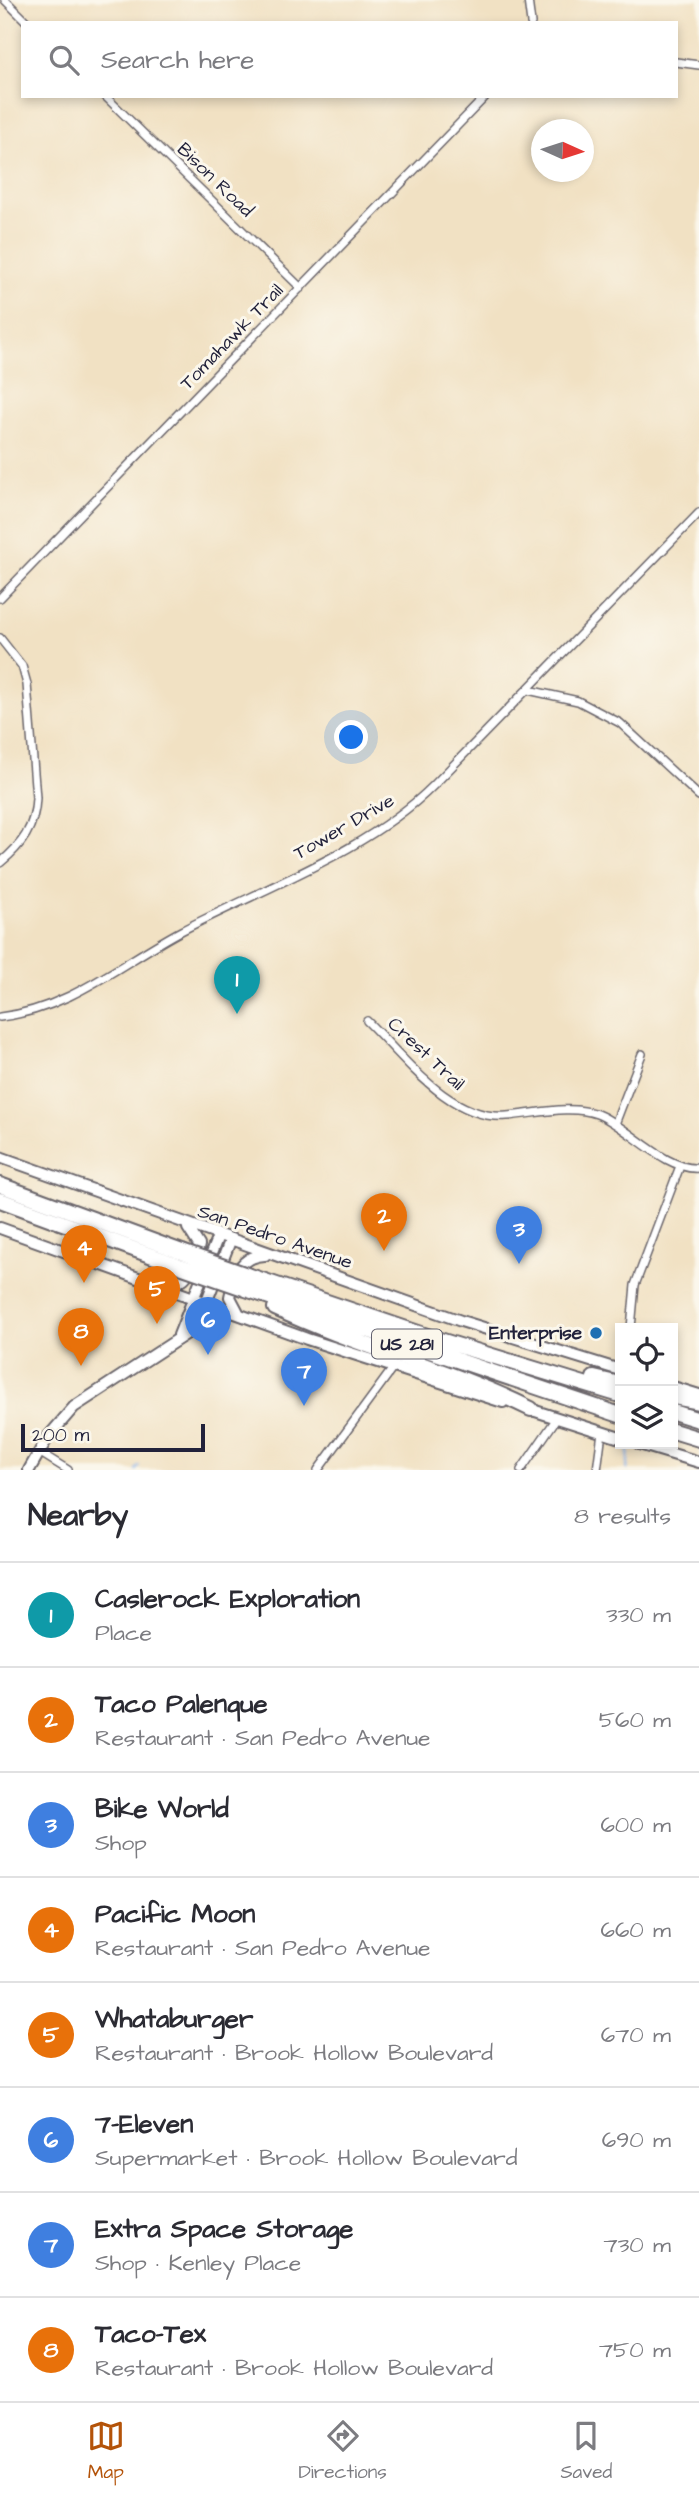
<!DOCTYPE html>
<meta charset="utf-8">
<style>
:root{--surface:#fff;--page:#f7f7f7;--text:#2b2b33;--muted:#7c7c81;--line:#e1e1e2;--accent:#b45309}
body{margin:0;font-family:"Architects Daughter",sans-serif;background:var(--page);color:var(--text)}
.controls{position:absolute;right:21px;bottom:21px;display:grid;overflow:hidden;border-radius:0px;box-shadow:0 4px 10px #0003}
.controls button{width:63px;height:63px;display:grid;place-items:center;padding:0;border:0;border-bottom:2px solid var(--line);background:var(--surface);color:var(--text);font:35px sans-serif}
.compass{position:absolute;left:531px;top:119px;width:63px;height:63px;border-radius:50%;background:var(--surface);box-shadow:0 4px 10px #0003;rotate:93deg}
.scale{position:absolute;left:21px;bottom:18px;width:184px;box-sizing:border-box;padding-left:7px;border:4px solid #22223b;border-top:0;font-size:19px;line-height:24px;white-space:nowrap;color:#22223b;-webkit-text-stroke:5px #fbf7ec;paint-order:stroke}
.you{position:absolute;left:352px;top:738px;width:24px;height:24px;margin:-18px;border:5px solid #fff;border-radius:50%;background:#1a73e8;box-shadow:0 0 0 10px #1a73e833}
.badge{display:grid;place-items:center;width:46px;height:46px;border-radius:50%;background:var(--accent);color:#fff;font-size:23px;font-weight:700}
.pin{position:absolute;translate:-50% -58px;filter:drop-shadow(0 2px 4px #0008)}
.pin::after{content:'';position:absolute;top:37px;width:24px;height:21px;background:inherit;clip-path:polygon(0 0,100% 0,50% 100%)}
.list{margin:0;padding:0;list-style:none}
h2{display:flex;justify-content:space-between;align-items:center;height:91px;margin:0;padding:0 28px;font-size:30px}
h2 small{font-size:23px;font-weight:400;color:var(--muted)}
.list li{display:grid;grid-template-columns:46px 1fr auto;gap:21px;align-items:center;box-sizing:border-box;height:105px;padding:0 28px;border-top:2px solid var(--line)}
.list b{display:block;font-size:26px;white-space:nowrap}
.list p{margin:0;font-size:23px;white-space:nowrap;color:var(--muted)}
.list em{font-size:23px;font-style:normal;color:var(--muted)}
.icon{flex:none;width:38px;height:38px;fill:none;stroke:currentColor;stroke-width:2;stroke-linecap:round;stroke-linejoin:round}
.map{position:relative;flex:none;width:699px;height:1470px;overflow:hidden}
.search{position:absolute;background:var(--surface);box-shadow:0 4px 10px #0003;left:21px;right:21px;top:21px;height:77px;display:flex;align-items:center;gap:18px;box-sizing:border-box;padding:0 24px;border-radius:0px;color:var(--muted);font-size:26px}
.sheet{height:931px;background:var(--surface)}
nav{display:flex;justify-content:space-around;align-items:center;box-sizing:border-box;height:98px;border-top:2px solid var(--line);background:var(--surface);font-size:19px;color:var(--muted)}
nav a{display:grid;justify-items:center;gap:4px}
nav .on{color:var(--accent)}
.map>svg:first-child{display:block}
.lines{fill:none;stroke-linecap:round;stroke-linejoin:round}
.stream{stroke:#87b7f3;stroke-width:2}
.street-casing{stroke:#6a656b;stroke-width:10}
.secondary-casing{stroke:#6a656b;stroke-width:14}
.highway-casing{stroke:#6a656b;stroke-width:18}
.street{stroke:#fff;stroke-width:7}
.secondary{stroke:#fff;stroke-width:10}
.highway{stroke:#fff;stroke-width:14}
.highway-bridge-casing{stroke:#6a656b;stroke-width:18;stroke-linecap:butt}
.highway-bridge{stroke:#fff;stroke-width:14}
.poi-dot{fill:#1f6fb2;stroke:#fbf7ec;stroke-width:2.5}
.labels{text-anchor:middle;dominant-baseline:central;stroke-width:6;stroke-linejoin:round;paint-order:stroke}
.shield{fill:#fbf7ec;stroke:#636270;stroke-width:2}
.shield-label{font-size:18px;font-weight:bold;fill:#22223b}
.street-label{font-size:19px;fill:#22223b;stroke:#fbf7ec}
.poi-label{font-size:19px;font-weight:bold;fill:#22223b;stroke:#fbf7ec;text-anchor:end}
</style>
<div class="map">
<svg width="699" height="1470" viewBox="0 0 699 1470">
<rect width="100%" height="100%" fill="#fbf7ec"/>
<filter id="ink" filterUnits="userSpaceOnUse"><feTurbulence type="fractalNoise" baseFrequency=".0143" numOctaves="2"/><feDisplacementMap in="SourceGraphic" scale="14" xChannelSelector="R" yChannelSelector="G"/><feConvolveMatrix kernelMatrix="1 2 1 2 8 2 1 2 1" color-interpolation-filters="sRGB"/></filter>
<filter id="wash" filterUnits="userSpaceOnUse"><feTurbulence type="fractalNoise" baseFrequency=".00686" numOctaves="4" result="noise"/><feDisplacementMap in="SourceGraphic" scale="28" xChannelSelector="R" yChannelSelector="G"/><feGaussianBlur stdDeviation="1.57" result="paint"/><feColorMatrix in="noise" values="0 0 0 0 0 0 0 0 0 0 0 0 0 0 0 0 0 1.4 0 .05"/><feComposite in="paint" operator="in"/></filter>
<g filter="url(#wash)">
<rect width="100%" height="100%" fill="#f1e1c3"/>
<g class="lines">
<path class="stream" d="M136,1470L139,1466
M627,1470L629,1450"/>
</g>
</g>
<g filter="url(#ink)">
<g class="lines">
<defs>
<path id="street" d="M5,0L28,23
M528,0L531,23
M676,62L699,65
M105,96L301,288
M0,598L486,96
M0,638L22,666L27,684L36,798C35,827 22,845 0,863
M528,690L578,701L620,723L699,796
M0,1017C70,1009 121,963 181,931C265,887 367,852 434,785L699,513
M367,1021C404,1057 450,1121 507,1116C535,1114 570,1104 597,1114C628,1126 665,1171 699,1168
M615,1124L642,1054
M631,1328L635,1285L680,1166
M39,1452L68,1470
M318,1470L393,1368
M521,1470L557,1418
M597,1470L602,1432"/>
<path id="secondary" d="M0,1157L461,1321L620,1370
M0,1228L307,1339L503,1402
M164,1287C187,1283 195,1268 199,1245L188,1228
M239,1314L230,1297C234,1275 240,1256 265,1255
M179,1335L218,1236
M673,1387L699,1395
M526,1408L620,1438
M639,1444L699,1462
M29,1470L48,1437L74,1407L186,1334L206,1303L230,1241"/>
<path id="highway" d="M0,1185L182,1252
M0,1200L177,1265
M250,1276L430,1337L620,1395
M246,1289L620,1415
M275,1308C358,1347 449,1368 531,1409
M594,1378L620,1384
M673,1397L699,1402
M673,1412L699,1420
M673,1431L699,1439"/>
</defs>
<use href="#street" class="street-casing"/>
<use href="#secondary" class="secondary-casing"/>
<use href="#highway" class="highway-casing"/>
<use href="#street" class="street"/>
<use href="#secondary" class="secondary"/>
<use href="#highway" class="highway"/>
<defs>
<path id="highway-bridge" d="M182,1252L250,1276
M177,1265L246,1289"/>
</defs>
<use href="#highway-bridge" class="highway-bridge-casing"/>
<use href="#highway-bridge" class="highway-bridge"/>
</g>
</g>
<circle class="poi-dot" cx="596" cy="1333" r="7"/>
<g class="labels">
<rect class="shield" x="372" y="1329.5" width="70" height="29" rx="5"/>
<g class="shield-label">
<text x="407" y="1344">US 281</text>
</g>
<g class="street-label">
<text transform="translate(215 180) rotate(44)">Bison Road</text>
<text transform="translate(232 337) rotate(-46)">Tomahawk Trail</text>
<text transform="translate(344 827) rotate(-30)">Tower Drive</text>
<text transform="translate(426 1054) rotate(43)">Crest Trail</text>
<text transform="translate(275 1237) rotate(19)">San Pedro Avenue</text>
</g>
<g class="poi-label">
<text x="582" y="1333">Enterprise</text>
</g>
</g>
</svg>
<div class="controls">
<button><svg class="icon" aria-label="locate" viewBox="0 0 24 24"><circle cx="12" cy="12" r="6"/><path d="M12 2v4M12 18v4M2 12h4M18 12h4"/></svg></button>
<button><svg class="icon" aria-label="layers" viewBox="0 0 24 24"><path d="M12 4l9 5-9 5-9-5zM3 14l9 5 9-5"/></svg></button>
</div>
<svg class="compass" viewBox="-18 -18 36 36"><path d="M0-13l5 13h-10z" fill="#e53935"/><path d="M0 13l5-13h-10z" fill="#7c7c81"/></svg>
<div class="scale">200 m</div>
<div class="you"></div>
<div class="pin badge" style="left:237px;top:1014px;background:#0f9aa8">1</div>
<div class="pin badge" style="left:384px;top:1251px;background:#e8710a">2</div>
<div class="pin badge" style="left:519px;top:1264px;background:#3f7fe0">3</div>
<div class="pin badge" style="left:84px;top:1283px;background:#e8710a">4</div>
<div class="pin badge" style="left:157px;top:1324px;background:#e8710a">5</div>
<div class="pin badge" style="left:208px;top:1355px;background:#3f7fe0">6</div>
<div class="pin badge" style="left:304px;top:1406px;background:#3f7fe0">7</div>
<div class="pin badge" style="left:81px;top:1366px;background:#e8710a">8</div>
<div class="search"><svg class="icon" aria-label="search" viewBox="0 0 24 24"><circle cx="10" cy="10" r="6"/><path d="M15 15l6 6"/></svg>Search here</div>
</div>
<section class="sheet">
<h2>Nearby<small>8 results</small></h2>
<ul class="list">
<li><span class="badge" style="background:#0f9aa8">1</span><div><b>Caslerock Exploration</b><p>Place</p></div><em>330 m</em></li>
<li><span class="badge" style="background:#e8710a">2</span><div><b>Taco Palenque</b><p>Restaurant · San Pedro Avenue</p></div><em>560 m</em></li>
<li><span class="badge" style="background:#3f7fe0">3</span><div><b>Bike World</b><p>Shop</p></div><em>600 m</em></li>
<li><span class="badge" style="background:#e8710a">4</span><div><b>Pacific Moon</b><p>Restaurant · San Pedro Avenue</p></div><em>660 m</em></li>
<li><span class="badge" style="background:#e8710a">5</span><div><b>Whataburger</b><p>Restaurant · Brook Hollow Boulevard</p></div><em>670 m</em></li>
<li><span class="badge" style="background:#3f7fe0">6</span><div><b>7-Eleven</b><p>Supermarket · Brook Hollow Boulevard</p></div><em>690 m</em></li>
<li><span class="badge" style="background:#3f7fe0">7</span><div><b>Extra Space Storage</b><p>Shop · Kenley Place</p></div><em>730 m</em></li>
<li><span class="badge" style="background:#e8710a">8</span><div><b>Taco-Tex</b><p>Restaurant · Brook Hollow Boulevard</p></div><em>750 m</em></li>
</ul>
</section>
<nav>
<a class="on"><svg class="icon" aria-label="map" viewBox="0 0 24 24"><path d="M3 6l6-2 6 2 6-2v14l-6 2-6-2-6 2zM9 4v14M15 6v14"/></svg>Map</a>
<a><svg class="icon" aria-label="directions" viewBox="0 0 24 24"><path d="M12 3l9 9-9 9-9-9zM9 14v-3h6M13 9l2 2-2 2"/></svg>Directions</a>
<a><svg class="icon" aria-label="saved" viewBox="0 0 24 24"><path d="M7 4h10v16l-5-4-5 4z"/></svg>Saved</a>
</nav>
